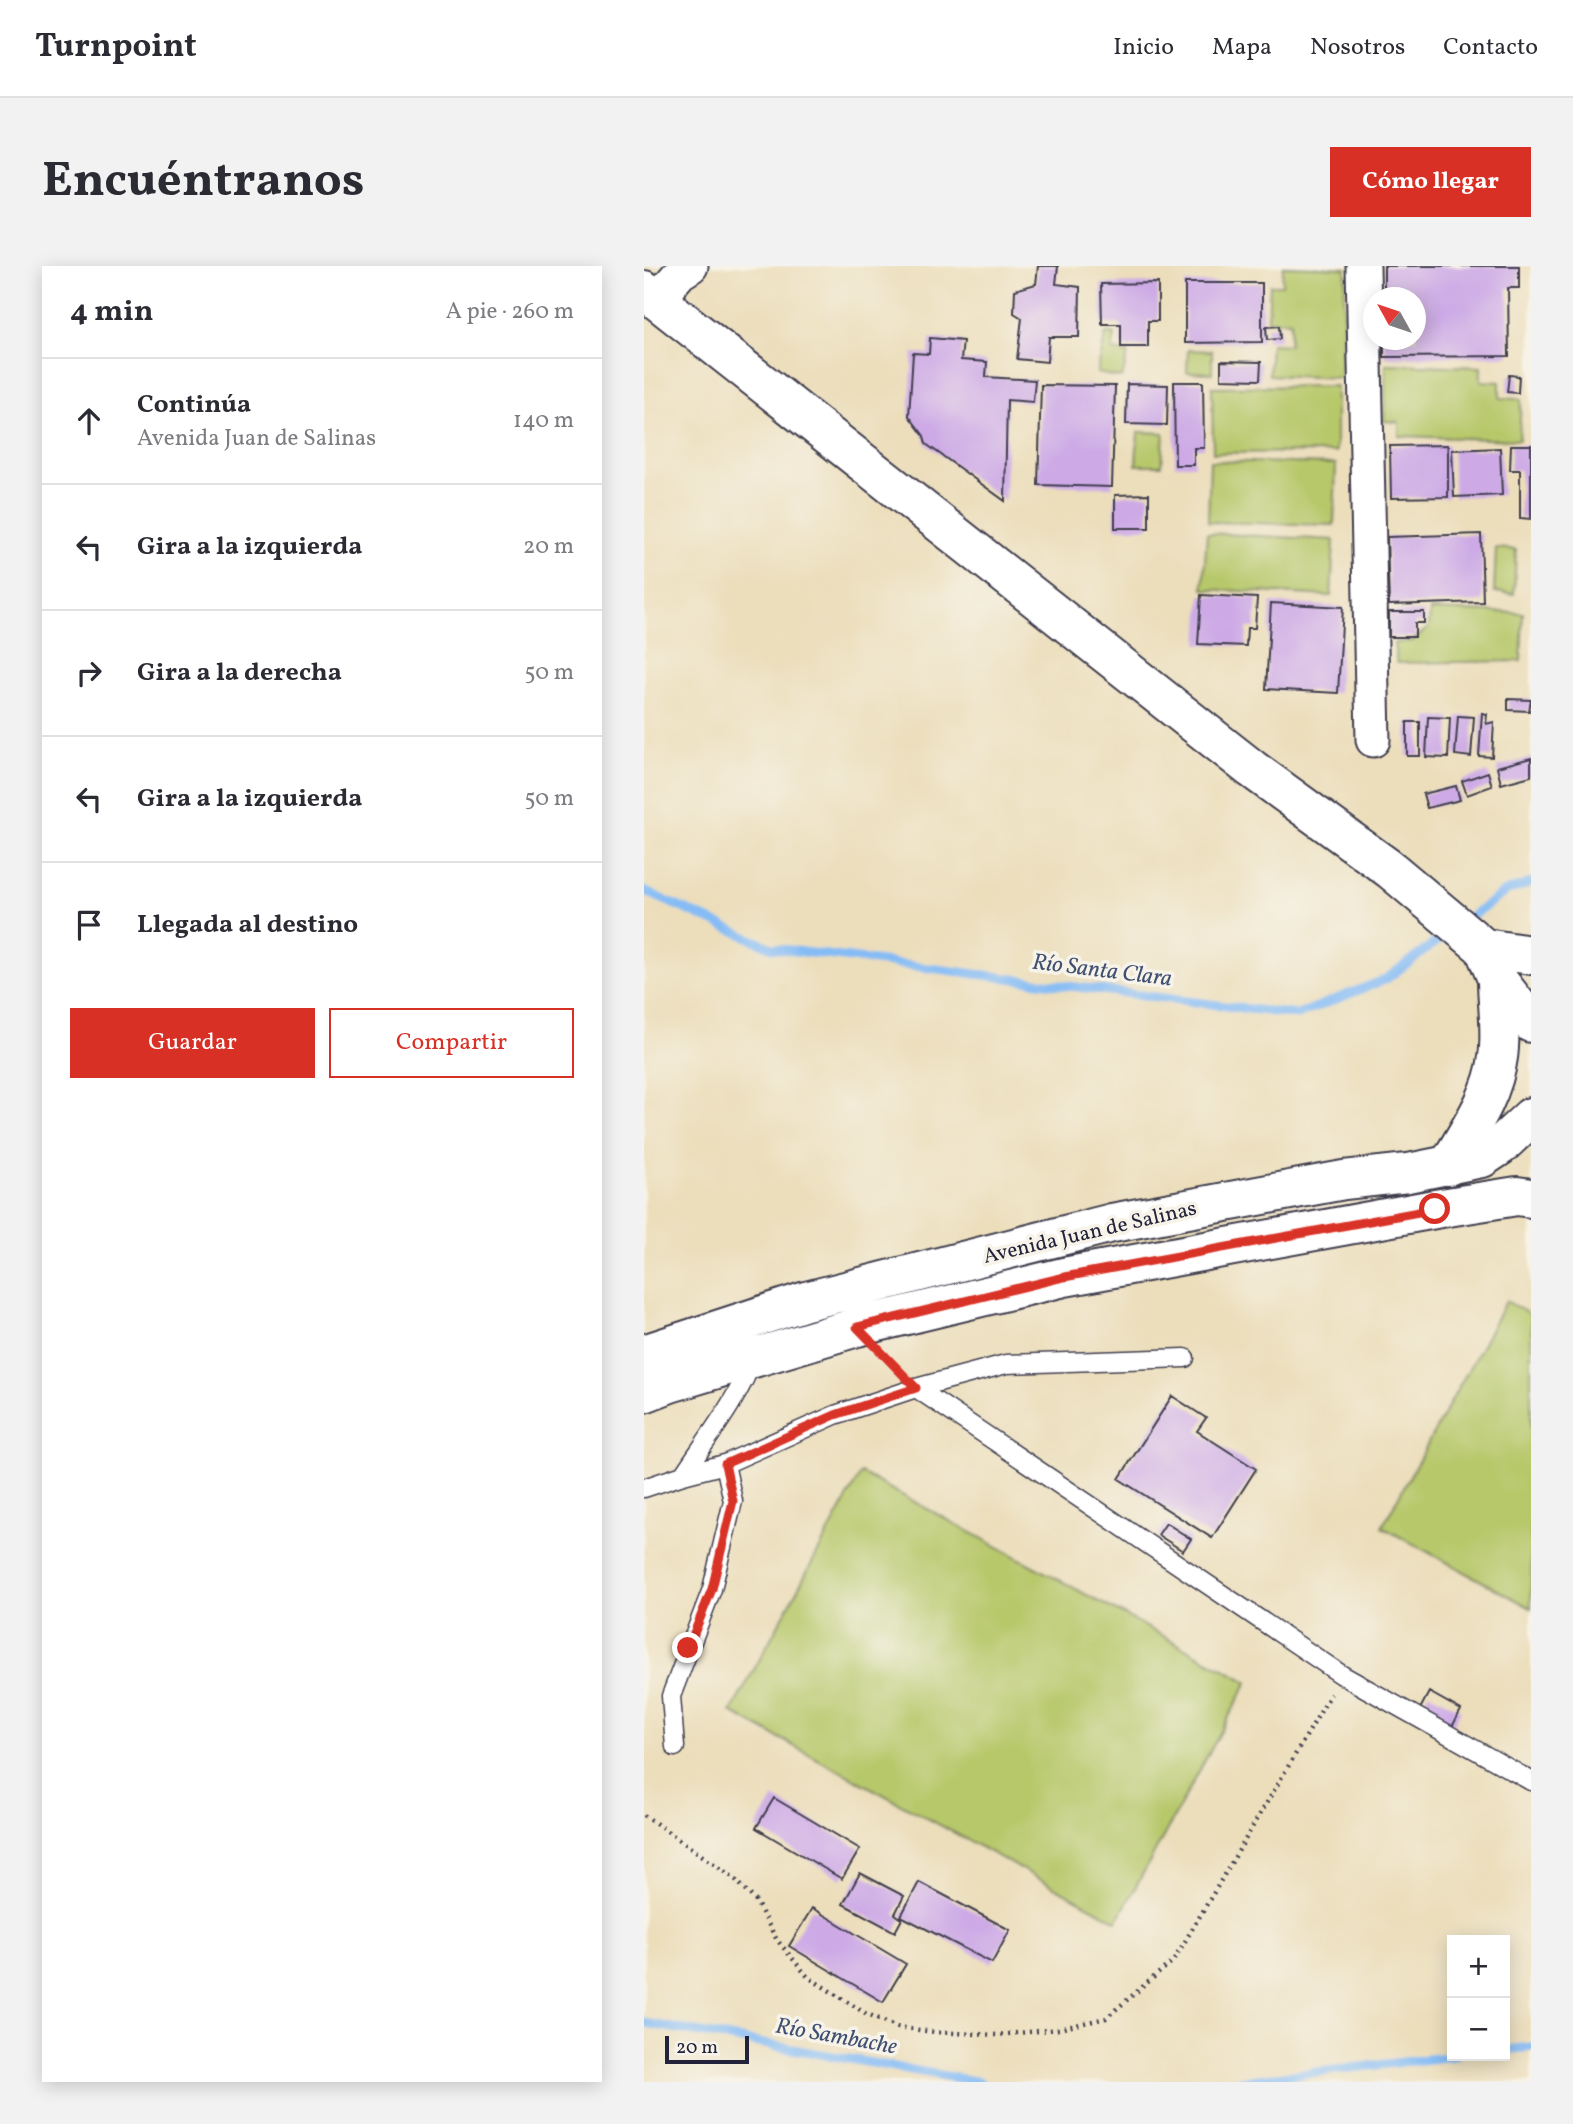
<!DOCTYPE html>
<html lang="es">
<meta charset="utf-8">
<style>
:root{--surface:#fff;--page:#f2f2f3;--text:#2b2b33;--muted:#7c7c81;--line:#e1e1e2;--accent:#d93025}
body{margin:0;font-family:Vollkorn,serif;background:var(--page);color:var(--text)}
.controls{position:absolute;right:21px;bottom:21px;display:grid;overflow:hidden;border-radius:0px;box-shadow:0 4px 18px #0003}
.controls button{width:63px;height:63px;display:grid;place-items:center;padding:0;border:0;border-bottom:2px solid var(--line);background:var(--surface);color:var(--text);font:35px sans-serif}
.compass{position:absolute;left:719px;top:21px;width:63px;height:63px;border-radius:50%;background:var(--surface);box-shadow:0 4px 18px #0003;rotate:310deg}
.scale{position:absolute;left:21px;bottom:18px;width:84px;box-sizing:border-box;padding-left:7px;border:4px solid #22223b;border-top:0;font-size:19px;line-height:24px;white-space:nowrap;color:#22223b;-webkit-text-stroke:5px #f7f3e8;paint-order:stroke}
.stop{position:absolute;width:21px;height:21px;margin:-16px;border:5px solid #d93025;border-radius:50%;background:#fff}
.stop.end{background:#d93025;border-color:#fff;box-shadow:0 2px 7px #0008}
.list{margin:0;padding:0;list-style:none}
h2{display:flex;justify-content:space-between;align-items:center;height:91px;margin:0;padding:0 28px;font-size:30px}
h2 small{font-size:23px;font-weight:400;color:var(--muted)}
.list li{display:grid;grid-template-columns:46px 1fr auto;gap:21px;align-items:center;box-sizing:border-box;height:126px;padding:0 28px;border-top:2px solid var(--line)}
.list b{display:block;font-size:26px;white-space:nowrap}
.list p{margin:0;font-size:23px;white-space:nowrap;color:var(--muted)}
.list em{font-size:23px;font-style:normal;color:var(--muted)}
.actions{display:flex;gap:14px;padding:21px 28px}
.actions a{flex:1;padding:16px 0;border:2px solid var(--accent);border-radius:0px;text-align:center;font-size:24px;color:var(--accent)}
.actions .main{background:var(--accent);color:#fff}
.icon{flex:none;width:38px;height:38px;fill:none;stroke:currentColor;stroke-width:2;stroke-linecap:round;stroke-linejoin:round}
.map{position:relative;flex:none;width:887px;height:1816px;overflow:hidden;border-radius:0px}
header{display:flex;align-items:center;gap:42px;box-sizing:border-box;height:98px;padding:0 35px;background:var(--surface);border-bottom:2px solid var(--line)}
header strong{font-size:33px}
nav{display:flex;gap:38px;margin-inline-start:auto;font-size:24px}
.intro{display:flex;align-items:center;justify-content:space-between;box-sizing:border-box;height:168px;padding:0 42px}
h1{margin:0;font-size:49px}
.button{padding:18px 32px;border-radius:0px;background:var(--accent);color:#fff;font-size:24px;font-weight:700}
main{display:flex;gap:42px;padding:0 42px}
aside{flex:1;background:var(--surface);border-radius:0px;box-shadow:0 4px 18px #0003}
.map>svg:first-child{display:block}
.green{fill:#b7c86b;stroke:#6c7553;stroke-width:2}
.lines{fill:none;stroke-linecap:round;stroke-linejoin:round}
.stream{stroke:#85bcf5;stroke-width:9}
.building{fill:#cdaae6}
.lane-casing{stroke:#403e4e;stroke-width:21}
.street-casing{stroke:#403e4e;stroke-width:37}
.secondary-casing{stroke:#403e4e;stroke-width:42}
.highway-casing{stroke:#403e4e;stroke-width:42}
.path{stroke:#403e4e;stroke-width:4.5;stroke-dasharray:2 5;stroke-linecap:butt}
.lane{stroke:#fff;stroke-width:18}
.street{stroke:#fff;stroke-width:33}
.secondary{stroke:#fff;stroke-width:38}
.highway{stroke:#fff;stroke-width:38}
.route{stroke:#d93025;stroke-width:9}
.labels{text-anchor:middle;dominant-baseline:central;stroke-width:7;stroke-linejoin:round;paint-order:stroke}
.street-label{font-size:21px;fill:#22223b;stroke:#f7f3e8}
.water-label{font-size:23px;font-style:italic;fill:#405073;stroke:#f7f3e8}
</style>
<header>
<strong>Turnpoint</strong>
<nav><a>Inicio</a><a>Mapa</a><a>Nosotros</a><a>Contacto</a></nav>
</header>
<div class="intro"><h1>Encuéntranos</h1><a class="button">Cómo llegar</a></div>
<main>
<aside>
<h2>4 min<small>A pie · 260 m</small></h2>
<ul class="list">
<li><svg class="icon" aria-label="ahead" viewBox="0 0 24 24"><path d="M12 20V5M6 11l6-6 6 6"/></svg><div><b>Continúa</b><p>Avenida Juan de Salinas</p></div><em>140 m</em></li>
<li><svg class="icon" aria-label="left" viewBox="0 0 24 24"><path d="M17 20v-9H6M10 6l-5 5 5 5"/></svg><div><b>Gira a la izquierda</b></div><em>20 m</em></li>
<li><svg class="icon" aria-label="right" viewBox="0 0 24 24"><path d="M7 20v-9h11M14 6l5 5-5 5"/></svg><div><b>Gira a la derecha</b></div><em>50 m</em></li>
<li><svg class="icon" aria-label="left" viewBox="0 0 24 24"><path d="M17 20v-9H6M10 6l-5 5 5 5"/></svg><div><b>Gira a la izquierda</b></div><em>50 m</em></li>
<li><svg class="icon" aria-label="arrive" viewBox="0 0 24 24"><path d="M6 21V4h12l-3 4 3 4H6"/></svg><div><b>Llegada al destino</b></div></li>
</ul>
<div class="actions"><a class="main">Guardar</a><a>Compartir</a></div>
</aside>
<div class="map">
<svg width="887" height="1816" viewBox="0 0 887 1816">
<rect width="100%" height="100%" fill="#f7f3e8"/>
<filter id="ink" filterUnits="userSpaceOnUse"><feTurbulence type="fractalNoise" baseFrequency=".0143" numOctaves="2"/><feDisplacementMap in="SourceGraphic" scale="14" xChannelSelector="R" yChannelSelector="G"/><feConvolveMatrix kernelMatrix="1 2 1 2 8 2 1 2 1" color-interpolation-filters="sRGB"/></filter>
<filter id="wash" filterUnits="userSpaceOnUse"><feTurbulence type="fractalNoise" baseFrequency=".00686" numOctaves="4" result="noise"/><feDisplacementMap in="SourceGraphic" scale="28" xChannelSelector="R" yChannelSelector="G"/><feGaussianBlur stdDeviation="1.57" result="paint"/><feColorMatrix in="noise" values="0 0 0 0 0 0 0 0 0 0 0 0 0 0 0 0 0 1.4 0 .05"/><feComposite in="paint" operator="in"/></filter>
<g filter="url(#wash)">
<rect width="100%" height="100%" fill="#ecdebb"/>
<path class="green" d="M639,0L702,2L696,112L625,109L627,78L645,79L647,55L624,54L626,19H638Z
M462,67L471,69L468,84L484,87L478,112L453,107Z
M544,84L568,85V107L543,106Z
M742,98L837,101V115L856,116V132L877,133L875,174L755,170V156L740,155Z
M692,120V186L569,187L568,121Z
M494,166L520,167L518,199H492Z
M566,195L692,198L690,259L564,256Z
M563,267L690,274L687,330L559,323Z
M852,282L872,284L870,328L850,326Z
M786,344L879,347L877,395L753,397L750,377L769,375L785,361Z
M862,1035L887,1049V1342L738,1261Z
M217,1207L604,1416L473,1655L87,1446Z"/>
<g class="lines">
<path class="stream" d="M0,625L128,682L653,749L742,713L806,666
M822,654L861,626L887,617
M0,1757L336,1816
M861,1784L887,1781
M587,1816L811,1790"/>
</g>
<g id="blocks">
<path class="building" d="M394,0H414L412,18L436,21L435,71H405L403,96L373,93L378,52L370,47L371,24L392,18Z
M740,0H875V22H864L865,90L740,91V74H772V32H740Z
M514,17V55H504V81H477V58H458L457,18Z
M541,17H618V76L541,77Z
M635,60L636,73L623,74L622,61Z
M286,72L319,75L317,94L343,96L342,111L391,114L389,136L363,134L361,235L282,178L280,170L265,150L269,87L285,88Z
M577,95L617,96L616,114L577,113Z
M865,109L875,110L874,127L863,126Z
M530,116H559L560,182H550V199H531Z
M483,118L524,119L523,159L482,158Z
M397,119L471,120L468,221L394,219Z
M804,179V231L747,232L746,180Z
M867,179H887V253L876,252V204H866Z
M856,182L858,229L810,231L808,184Z
M505,228V262H471V229Z
M837,268L839,336L745,339L743,271Z
M557,329L613,332L611,362H603L602,380L554,378Z
M627,337L699,341L694,427L622,423Z
M745,346H780V357H771V371H745Z
M864,433L887,434L885,445L864,444Z
M838,447L843,448L842,458L850,456L848,491L835,490Z
M814,450L830,451L827,491L811,489Z
M784,451L806,452L804,492L782,491Z
M763,456H776V490H763Z
M887,492V510L857,518L853,501Z
M844,506L848,520L823,529L818,515Z
M812,520L816,534L783,542L779,528Z
M528,1130L562,1152L553,1165L612,1203L568,1272L475,1213Z
M522,1257L547,1273L539,1285L514,1269Z
M785,1426L817,1444L808,1461L776,1443Z
M130,1532L216,1583L198,1613L112,1562Z
M216,1607L260,1630L251,1648L258,1653L251,1666L199,1638Z
M275,1616L366,1664L348,1697L257,1650Z
M168,1642L262,1698L239,1736L145,1680Z"/>
</g>
</g>
<g filter="url(#ink)">
<use href="#blocks" fill-opacity="0" stroke="#403e4e" stroke-width="2"/>
<g class="lines">
<defs>
<path id="lane" d="M272,1122L698,1409L887,1515
M39,1209C64,1171 93,1135 109,1093
M0,1222L39,1209L81,1198L191,1149L272,1122L362,1098L541,1092
M31,1481L27,1430L68,1323L89,1235L81,1198"/>
<path id="street" d="M719,0L729,474
M13,34L36,7L47,0"/>
<path id="secondary" d="M0,1088L162,1035L468,957L700,914L764,907L838,892L856,880L887,851
M0,1127L26,1117L213,1061L420,1011L791,943L873,930L887,932"/>
<path id="highway" d="M0,24L608,503L747,604L840,682L853,713L887,757
M840,682L887,689
M804,900C824,865 849,831 854,791C858,766 853,738 853,713"/>
</defs>
<use href="#lane" class="lane-casing"/>
<use href="#street" class="street-casing"/>
<use href="#secondary" class="secondary-casing"/>
<use href="#highway" class="highway-casing"/>
<path class="path" d="M240,1089L256,1105
M0,1549L90,1612L111,1634L133,1674L164,1711L221,1747L254,1761L290,1766L353,1769L415,1763L462,1752L530,1694L687,1428"/>
<use href="#lane" class="lane"/>
<use href="#street" class="street"/>
<use href="#secondary" class="secondary"/>
<use href="#highway" class="highway"/>
</g>
</g>
<g class="lines" filter="url(#ink)">
<path class="route" d="M44,1382L68,1323L89,1235L81,1198L191,1149L272,1122L213,1061L420,1011L791,943"/>
</g>
<g class="labels">
<g class="street-label">
<text transform="translate(446 967) rotate(-13)">Avenida Juan de Salinas</text>
</g>
<g class="water-label">
<text transform="translate(458 705) rotate(7)">Río Santa Clara</text>
<text transform="translate(192 1771) rotate(10)">Río Sambache</text>
</g>
</g>
</svg>
<div class="controls">
<button>+</button>
<button>−</button>
</div>
<svg class="compass" viewBox="-18 -18 36 36"><path d="M0-13l5 13h-10z" fill="#e53935"/><path d="M0 13l5-13h-10z" fill="#7c7c81"/></svg>
<div class="scale">20 m</div>
<div class="stop" style="left:791px;top:943px"></div>
<div class="stop end" style="left:44px;top:1382px"></div>
</div>
</main>
